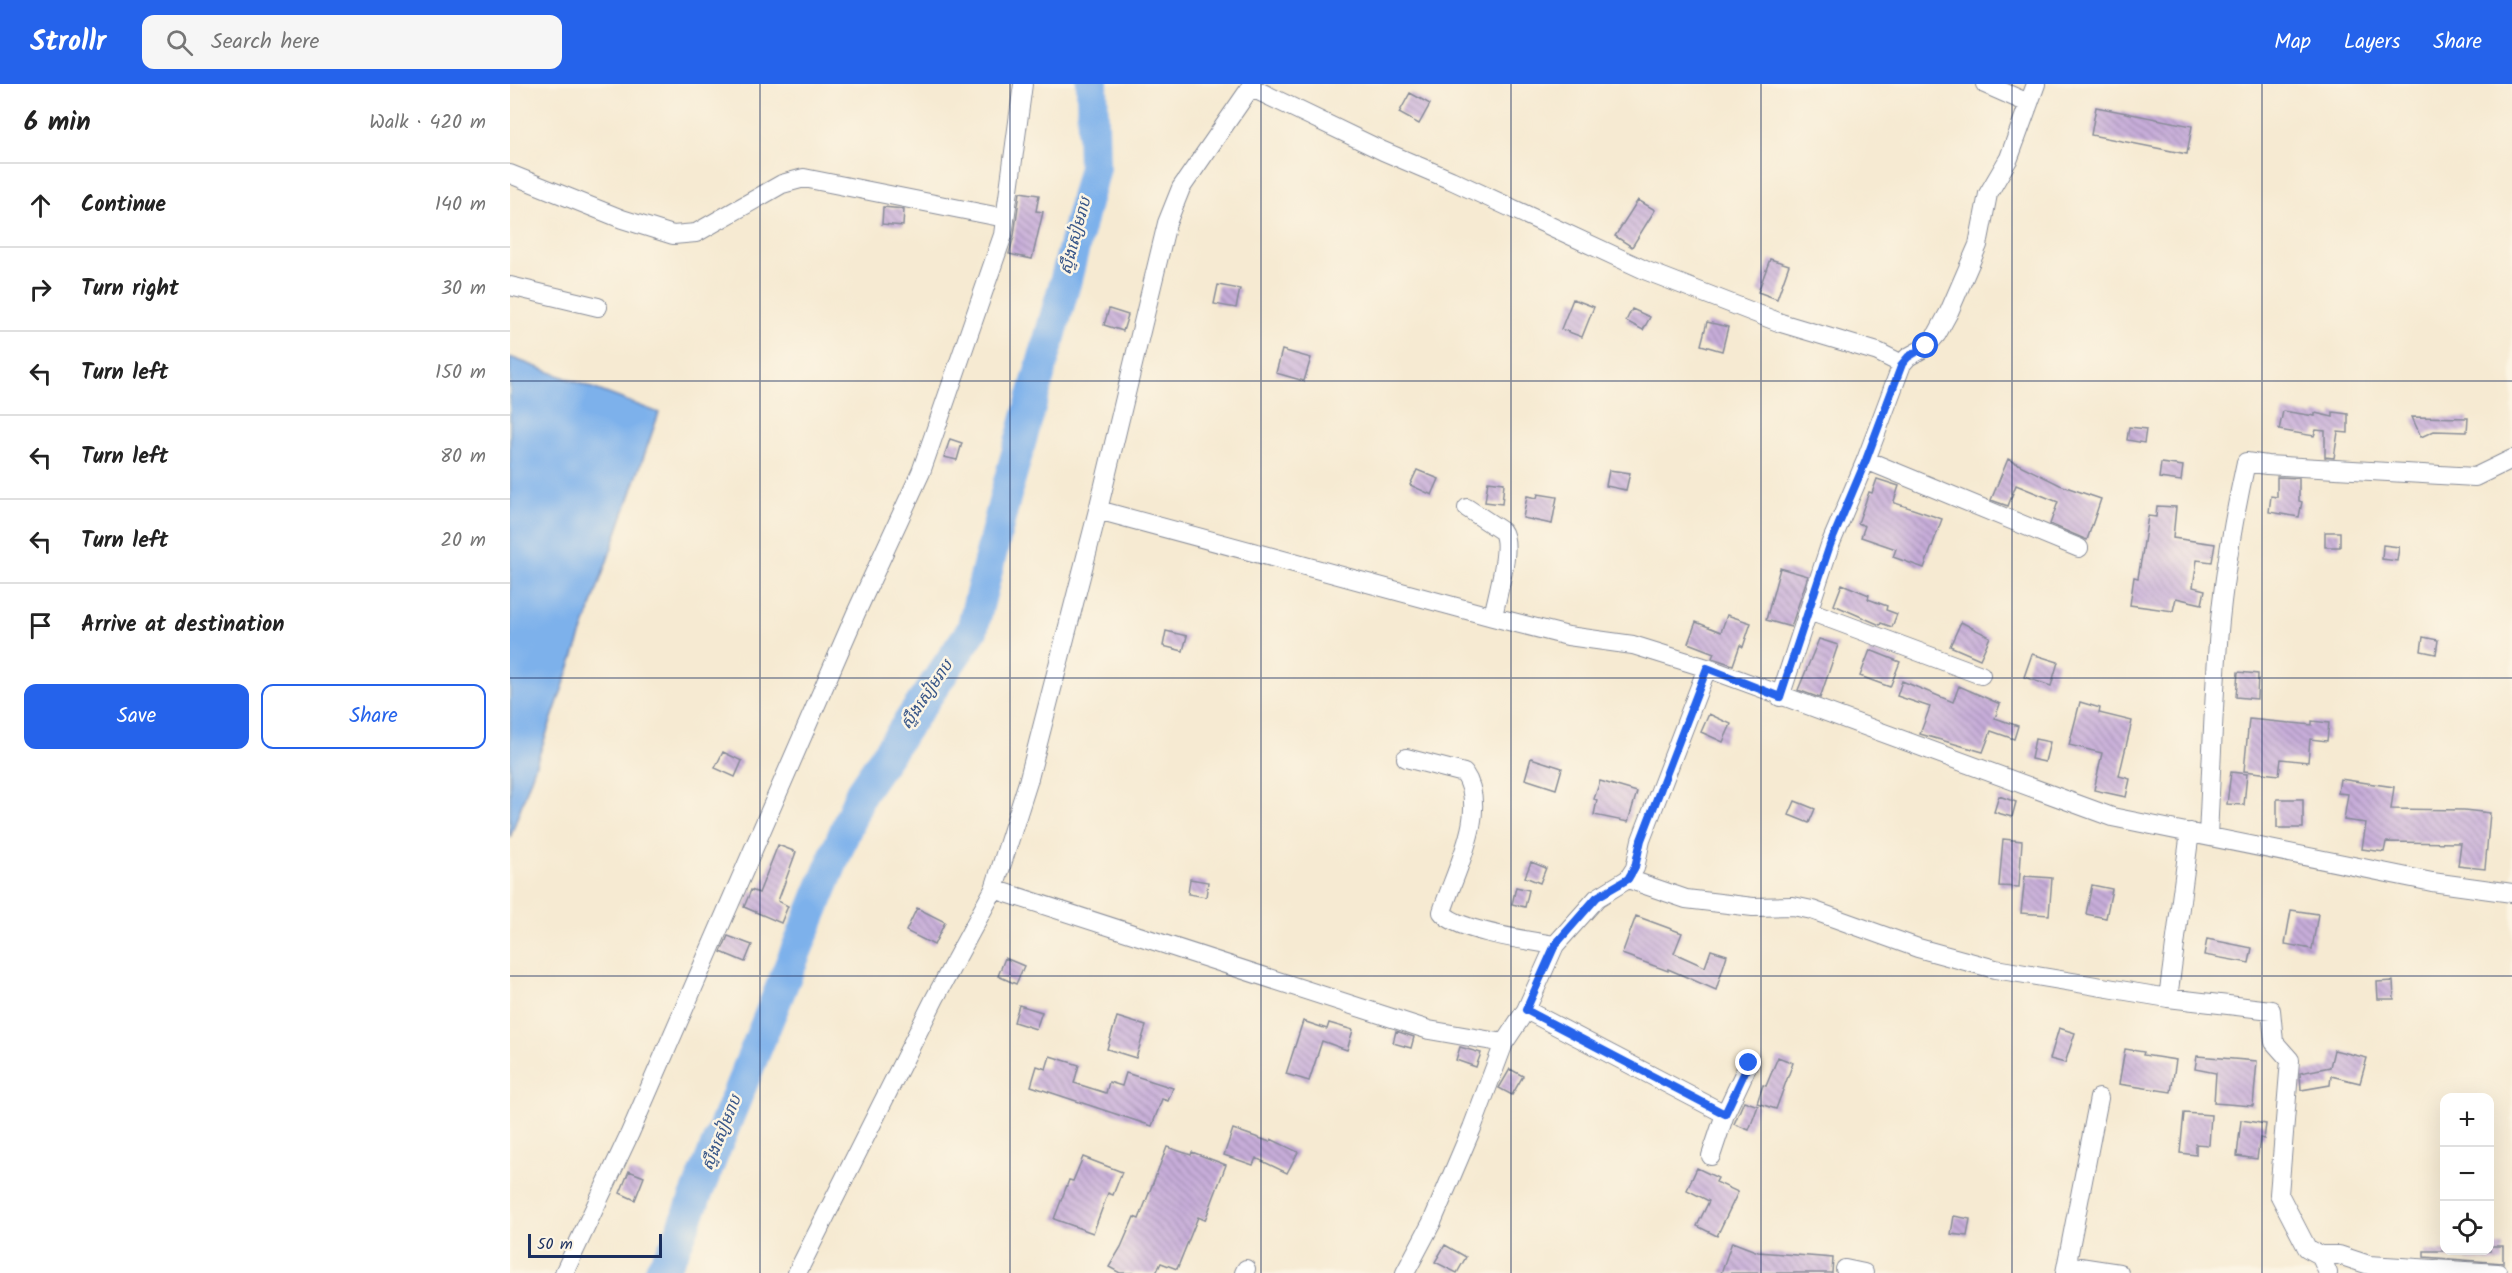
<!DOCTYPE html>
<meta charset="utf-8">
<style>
:root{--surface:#fff;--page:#f6f6f6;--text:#222;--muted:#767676;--line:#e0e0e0;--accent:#2563eb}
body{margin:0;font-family:Kalam,"Noto Sans Khmer",sans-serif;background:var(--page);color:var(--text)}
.controls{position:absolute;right:18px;bottom:18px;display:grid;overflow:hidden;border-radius:12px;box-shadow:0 6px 24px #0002}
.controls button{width:54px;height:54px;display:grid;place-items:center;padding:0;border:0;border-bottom:2px solid var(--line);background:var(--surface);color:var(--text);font:30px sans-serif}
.scale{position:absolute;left:18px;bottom:15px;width:134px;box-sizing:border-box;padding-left:6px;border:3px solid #1b2f5e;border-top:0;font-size:16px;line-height:21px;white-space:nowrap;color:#1b2f5e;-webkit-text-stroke:4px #fcf5e5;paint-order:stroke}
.stop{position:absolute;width:18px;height:18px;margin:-14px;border:4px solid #2563eb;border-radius:50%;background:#fff}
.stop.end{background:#2563eb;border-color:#fff;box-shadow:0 2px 6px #0008}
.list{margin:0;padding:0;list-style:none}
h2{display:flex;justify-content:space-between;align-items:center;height:78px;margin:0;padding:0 24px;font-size:26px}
h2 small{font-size:20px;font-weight:400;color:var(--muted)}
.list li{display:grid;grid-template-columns:39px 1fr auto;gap:18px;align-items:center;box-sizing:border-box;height:84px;padding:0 24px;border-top:2px solid var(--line)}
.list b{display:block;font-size:22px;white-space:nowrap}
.list em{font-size:20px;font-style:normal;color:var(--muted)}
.actions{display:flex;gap:12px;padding:18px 24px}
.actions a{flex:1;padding:14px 0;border:2px solid var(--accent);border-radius:12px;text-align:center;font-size:21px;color:var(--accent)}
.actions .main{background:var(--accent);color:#fff}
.icon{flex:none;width:33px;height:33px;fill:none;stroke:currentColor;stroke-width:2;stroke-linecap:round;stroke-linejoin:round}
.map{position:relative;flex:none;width:2002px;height:1189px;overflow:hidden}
header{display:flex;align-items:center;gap:36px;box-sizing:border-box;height:84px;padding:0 30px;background:var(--accent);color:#fff}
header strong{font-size:28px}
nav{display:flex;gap:33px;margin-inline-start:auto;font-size:21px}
.search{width:420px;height:54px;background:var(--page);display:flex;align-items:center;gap:15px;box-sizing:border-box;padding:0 21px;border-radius:12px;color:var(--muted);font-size:22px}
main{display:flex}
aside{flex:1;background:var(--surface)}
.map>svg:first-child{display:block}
.water{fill:#7db1eb;stroke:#4c70a4;stroke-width:1.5}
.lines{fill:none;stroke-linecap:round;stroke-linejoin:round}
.river{stroke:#7db1eb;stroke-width:32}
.building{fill:url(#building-back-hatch)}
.street-casing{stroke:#888c98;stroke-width:20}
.street{stroke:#fff;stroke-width:18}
.route{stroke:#2563eb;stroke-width:8}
.grid{fill:none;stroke:#1b2f5e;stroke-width:1.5;stroke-opacity:0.55}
.labels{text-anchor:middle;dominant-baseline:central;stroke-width:5;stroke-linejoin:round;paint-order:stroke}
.water-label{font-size:16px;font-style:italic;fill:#385688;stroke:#fcf5e5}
</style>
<header>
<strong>Strollr</strong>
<div class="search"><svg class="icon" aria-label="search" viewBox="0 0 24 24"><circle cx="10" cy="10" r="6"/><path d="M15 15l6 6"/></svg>Search here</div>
<nav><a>Map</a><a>Layers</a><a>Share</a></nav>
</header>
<main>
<aside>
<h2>6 min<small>Walk · 420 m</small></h2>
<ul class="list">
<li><svg class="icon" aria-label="ahead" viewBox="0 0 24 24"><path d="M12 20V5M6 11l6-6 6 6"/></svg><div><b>Continue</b></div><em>140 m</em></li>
<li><svg class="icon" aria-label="right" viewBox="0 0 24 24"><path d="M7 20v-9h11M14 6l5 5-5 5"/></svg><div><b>Turn right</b></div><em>30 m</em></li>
<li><svg class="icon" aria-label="left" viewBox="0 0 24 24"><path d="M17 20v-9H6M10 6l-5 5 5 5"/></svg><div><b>Turn left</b></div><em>150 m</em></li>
<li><svg class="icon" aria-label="left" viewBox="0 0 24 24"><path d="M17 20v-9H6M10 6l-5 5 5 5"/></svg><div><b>Turn left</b></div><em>80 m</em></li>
<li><svg class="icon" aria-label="left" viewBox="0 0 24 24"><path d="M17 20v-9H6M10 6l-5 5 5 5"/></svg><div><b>Turn left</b></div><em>20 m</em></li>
<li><svg class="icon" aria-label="arrive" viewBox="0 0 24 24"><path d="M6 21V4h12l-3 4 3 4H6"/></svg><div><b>Arrive at destination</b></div></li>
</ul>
<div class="actions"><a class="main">Save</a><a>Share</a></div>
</aside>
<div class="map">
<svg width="2002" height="1189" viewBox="0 0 2002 1189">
<defs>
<pattern id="building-back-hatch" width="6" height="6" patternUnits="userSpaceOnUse" patternTransform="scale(1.5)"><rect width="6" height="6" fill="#c7add9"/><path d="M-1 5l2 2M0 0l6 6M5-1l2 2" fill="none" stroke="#a18db3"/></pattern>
</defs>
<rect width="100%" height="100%" fill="#fcf5e5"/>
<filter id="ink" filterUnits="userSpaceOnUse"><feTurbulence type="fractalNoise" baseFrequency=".0167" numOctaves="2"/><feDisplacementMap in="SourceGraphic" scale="12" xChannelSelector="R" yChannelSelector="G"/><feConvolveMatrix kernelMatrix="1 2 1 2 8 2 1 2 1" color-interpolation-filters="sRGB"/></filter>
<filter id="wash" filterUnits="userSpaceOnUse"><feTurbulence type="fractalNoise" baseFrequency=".008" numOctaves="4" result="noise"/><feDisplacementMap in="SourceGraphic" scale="24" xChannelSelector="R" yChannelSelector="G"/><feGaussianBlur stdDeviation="1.35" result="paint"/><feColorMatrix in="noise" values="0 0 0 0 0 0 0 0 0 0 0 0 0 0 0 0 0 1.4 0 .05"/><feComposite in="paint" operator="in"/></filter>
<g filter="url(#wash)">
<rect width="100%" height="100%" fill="#f6ead2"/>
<path class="water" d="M0,273L149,329L0,754Z"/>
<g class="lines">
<path class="river" d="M149,1189L165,1163L351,708L462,546L499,398L555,199L584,83L582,0"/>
</g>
<g id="blocks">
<path class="building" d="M900,9L920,20L909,40L889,29Z
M1586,23L1682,42L1677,70L1581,51Z
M510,108L529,111L526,127L533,128L522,175L499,170L504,152Z
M1128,116L1145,126L1122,163L1105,152Z
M373,123L394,125L393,142L372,140Z
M1260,175L1279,181L1267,215L1248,208Z
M708,201L730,205L726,224L704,220Z
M1063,215L1084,223L1072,253L1051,245Z
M599,225L618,231L613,247L594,241Z
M1122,225L1140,233L1133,246L1116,237Z
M1197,238L1218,243L1212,267L1191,261Z
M772,266L801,274L794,297L766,289Z
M1773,327L1805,332V329L1823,333V328L1838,330V349L1828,348L1824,374L1815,373V347L1806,346L1804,352L1769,346Z
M1902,333L1958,334L1957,348L1924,347L1911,353Z
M1619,343L1636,345L1634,359L1617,356Z
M440,355L452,359L447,376L434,373Z
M1498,375L1550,401L1591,415L1577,456L1540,440L1548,418L1506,401L1498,422L1481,416Z
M1651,379L1673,382L1671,397L1649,394Z
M907,386L929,395L922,411L900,401Z
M1099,386L1120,389L1116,406L1096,402Z
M1767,393L1789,394V417L1792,418L1789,433L1759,428L1761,412L1767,413Z
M1367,395L1389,402L1384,417L1385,419L1432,435L1414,484L1383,473L1386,465L1351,453L1355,442L1348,439L1359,408L1362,409Z
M978,397L994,399L992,420L975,418Z
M1028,410L1047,413L1042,440L1013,434L1017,412L1027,414Z
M1647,422L1666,423L1663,454L1705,460L1702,478L1687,476L1683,503L1695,506L1692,520L1666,514L1663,527L1620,521L1624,493L1628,494L1632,471L1638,432L1646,433Z
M1815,448H1830V463H1815Z
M1873,461L1889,463L1887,477L1872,475Z
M1270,484L1298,492L1281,543L1256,536Z
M1332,500L1359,511L1358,515L1377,522L1376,526L1387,530L1382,543L1371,539L1370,541L1324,521Z
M1217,531L1241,539L1233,563L1230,561L1223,581L1202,574L1204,569L1178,559L1186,538L1211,548Z
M1451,538L1480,553L1470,575L1440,562Z
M656,547L677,552L673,567L653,562Z
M1913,553L1928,556L1926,570L1911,567Z
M1309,555L1328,561L1310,614L1288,606Z
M1360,566L1390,578L1380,603L1350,592Z
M1522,570L1548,578L1541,602L1514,593Z
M1728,588L1748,590L1747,615L1726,613Z
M1392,597L1443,618L1449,602L1490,620L1485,634L1508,642L1504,655L1481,647L1473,668L1410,650L1420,623L1387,612Z
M1570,618L1590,624L1589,629L1622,637L1609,692L1620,695L1616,713L1584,706L1592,669L1559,661Z
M1199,630L1221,640L1213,658L1191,648Z
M1739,635L1802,641V637L1819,639L1817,657L1800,655L1798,678L1771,675L1769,691L1734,687Z
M1525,655L1540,658L1535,678L1521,675Z
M213,668L232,677L225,693L205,684Z
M1021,674L1052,684L1046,705L1015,695Z
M1721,688L1737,690L1734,721L1717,720Z
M1830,695L1884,703L1881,725L1954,726L1980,729L1975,785L1948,782L1951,759L1876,758L1874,768L1852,765L1856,739L1834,736L1838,710L1828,709Z
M1090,697L1127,708L1118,738L1084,731L1087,716L1084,715Z
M1489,712L1506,718L1502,733L1484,728Z
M1767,715H1793V744H1767Z
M1285,717L1305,725L1299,739L1279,731Z
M1493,755L1512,757L1509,803L1489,802Z
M268,761L286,768L268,817L278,822L271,839L234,823L241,806L249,809Z
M1021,778L1036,784L1030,799L1015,793Z
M1515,792L1542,794L1539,831L1511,829Z
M680,795L698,798L696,813L678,810Z
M1582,801L1602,805L1596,834L1576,830Z
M1006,803L1019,806L1015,823L1002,820Z
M407,824L435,838L424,861L396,847Z
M1781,826L1808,830L1802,865L1775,860Z
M1126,832L1172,849L1164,869L1195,883L1201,866L1217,871L1206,906L1158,885V887L1112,870Z
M218,852L242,861L235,878L211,868Z
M1697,855L1742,864L1739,879L1694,871Z
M495,874L514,882L506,900L488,892Z
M1883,897L1884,915H1868L1867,898Z
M509,921L532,928L526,945L504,938Z
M607,933L636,942L626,974L597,965Z
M793,937L817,945L819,939L843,946L837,966L812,957L799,997L776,990Z
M1549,944L1565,949L1555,979L1540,975Z
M886,947L904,953L901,964L883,959Z
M950,963L971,969L966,983L946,976Z
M1615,965L1634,968L1633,971L1666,976L1661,1008L1609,1000Z
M1824,966L1857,974L1850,999L1821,992L1820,1001L1791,1006L1790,989L1820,983Z
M540,972L569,981L564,999L596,1009L599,998L612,1002L616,989L663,1004L658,1017L652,1015L642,1042L521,1002L527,982L536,985Z
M1687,972L1747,977L1743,1022L1704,1019L1706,989L1685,985Z
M1268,973L1283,979L1266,1025L1247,1019L1253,1001L1256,1002Z
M1000,985L1013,992L1002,1011L989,1004Z
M1234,1017L1248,1022L1239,1046L1224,1040Z
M1674,1029L1701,1031L1699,1061L1686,1060V1071L1670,1069Z
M1731,1036L1756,1040L1754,1055L1750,1054L1747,1075L1727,1072Z
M723,1045L760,1058L761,1055L788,1068L777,1089L746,1074L743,1081L714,1071Z
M657,1063L681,1071L682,1068L716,1081L695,1136L688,1133L667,1185L651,1179L646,1189H610L599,1183L611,1163L624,1133L629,1135Z
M573,1073L612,1088L603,1111L598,1109L583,1149L544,1135L559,1096L563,1097Z
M1187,1084L1208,1094L1206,1098L1228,1108L1207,1152L1187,1142L1199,1117L1177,1106Z
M119,1087L134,1093L125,1116L110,1109Z
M1444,1132L1460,1135L1457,1152L1441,1150Z
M1222,1158L1248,1168L1323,1174L1322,1189H1211Z
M935,1161L956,1173L947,1189L925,1178Z
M1980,1162H1993V1179L1914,1173V1167H1980Z"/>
</g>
</g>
<g filter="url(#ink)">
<use href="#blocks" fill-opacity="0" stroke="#888c98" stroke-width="1.5"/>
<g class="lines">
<defs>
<path id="street" d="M1475,0L1518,19
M740,3L873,67L941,96L1137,187L1271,239L1368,268L1392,280
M0,90L112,135L163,151L186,149L272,100L294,94L495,134
M0,202L88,223
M1356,376L1569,464
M957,424L992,447C1003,462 986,514 983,533
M588,426L983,533L1058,552L1123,561L1197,584L1602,733L1922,798L2002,809
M1299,527L1471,591
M1270,613L1320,461L1356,376L1392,280L1398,273L1416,263L1427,250L1439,228L1468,161L1478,110L1499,74L1526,0
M896,674L954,689C980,726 944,789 932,828C945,847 1021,857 1045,861
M1698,752C1701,692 1703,632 1707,573C1711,507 1722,442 1736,378L1757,381L1965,393L2002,375
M1118,795L1176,815L1243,823L1283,822L1302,826L1408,864L1485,885L1658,914L1761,926L1764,958L1780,976L1769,1110L1797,1164L1810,1171H1829L1859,1181L1988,1189
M484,805L919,946L994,959
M1658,914L1680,748
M1016,926L1215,1030
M1201,1072L1215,1030L1239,979
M1810,1171L1818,1189
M1557,1181L1609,1189
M1335,1185L1354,1189
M54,1189L120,1049L346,529L411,388L493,151L513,0
M287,1189L425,914L484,805L518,698L588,426L657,139L671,104L743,0
M734,1189L736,1185
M895,1189L922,1138L962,1044L994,959L1016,926L1045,861L1087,814L1118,795L1125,784L1131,756L1197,584
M1555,1189L1589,1014"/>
</defs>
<use href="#street" class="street-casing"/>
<use href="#street" class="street"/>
</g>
</g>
<g class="lines" filter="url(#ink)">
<path class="route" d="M1239,979L1215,1030L1016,926L1045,861L1087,813L1118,795L1125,783L1131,756L1197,584L1270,613L1320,461L1356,376L1392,280L1398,273L1416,262"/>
</g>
<path class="grid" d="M250,0V1189M500,0V1189M751,0V1189M1001,0V1189M1251,0V1189M1502,0V1189M1752,0V1189M0,297H2002M0,594H2002M0,892H2002"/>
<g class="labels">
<g class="water-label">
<text transform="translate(566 152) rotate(-75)">ស្ទឹងសៀមរាប</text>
<text transform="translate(417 611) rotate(-56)">ស្ទឹងសៀមរាប</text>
<text transform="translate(212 1049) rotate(-68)">ស្ទឹងសៀមរាប</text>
</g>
</g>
</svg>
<div class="controls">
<button>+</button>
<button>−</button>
<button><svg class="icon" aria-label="locate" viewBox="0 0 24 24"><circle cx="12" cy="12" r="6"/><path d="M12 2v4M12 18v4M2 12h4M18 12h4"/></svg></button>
</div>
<div class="scale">50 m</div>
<div class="stop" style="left:1416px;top:262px"></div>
<div class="stop end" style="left:1239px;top:979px"></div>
</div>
</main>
